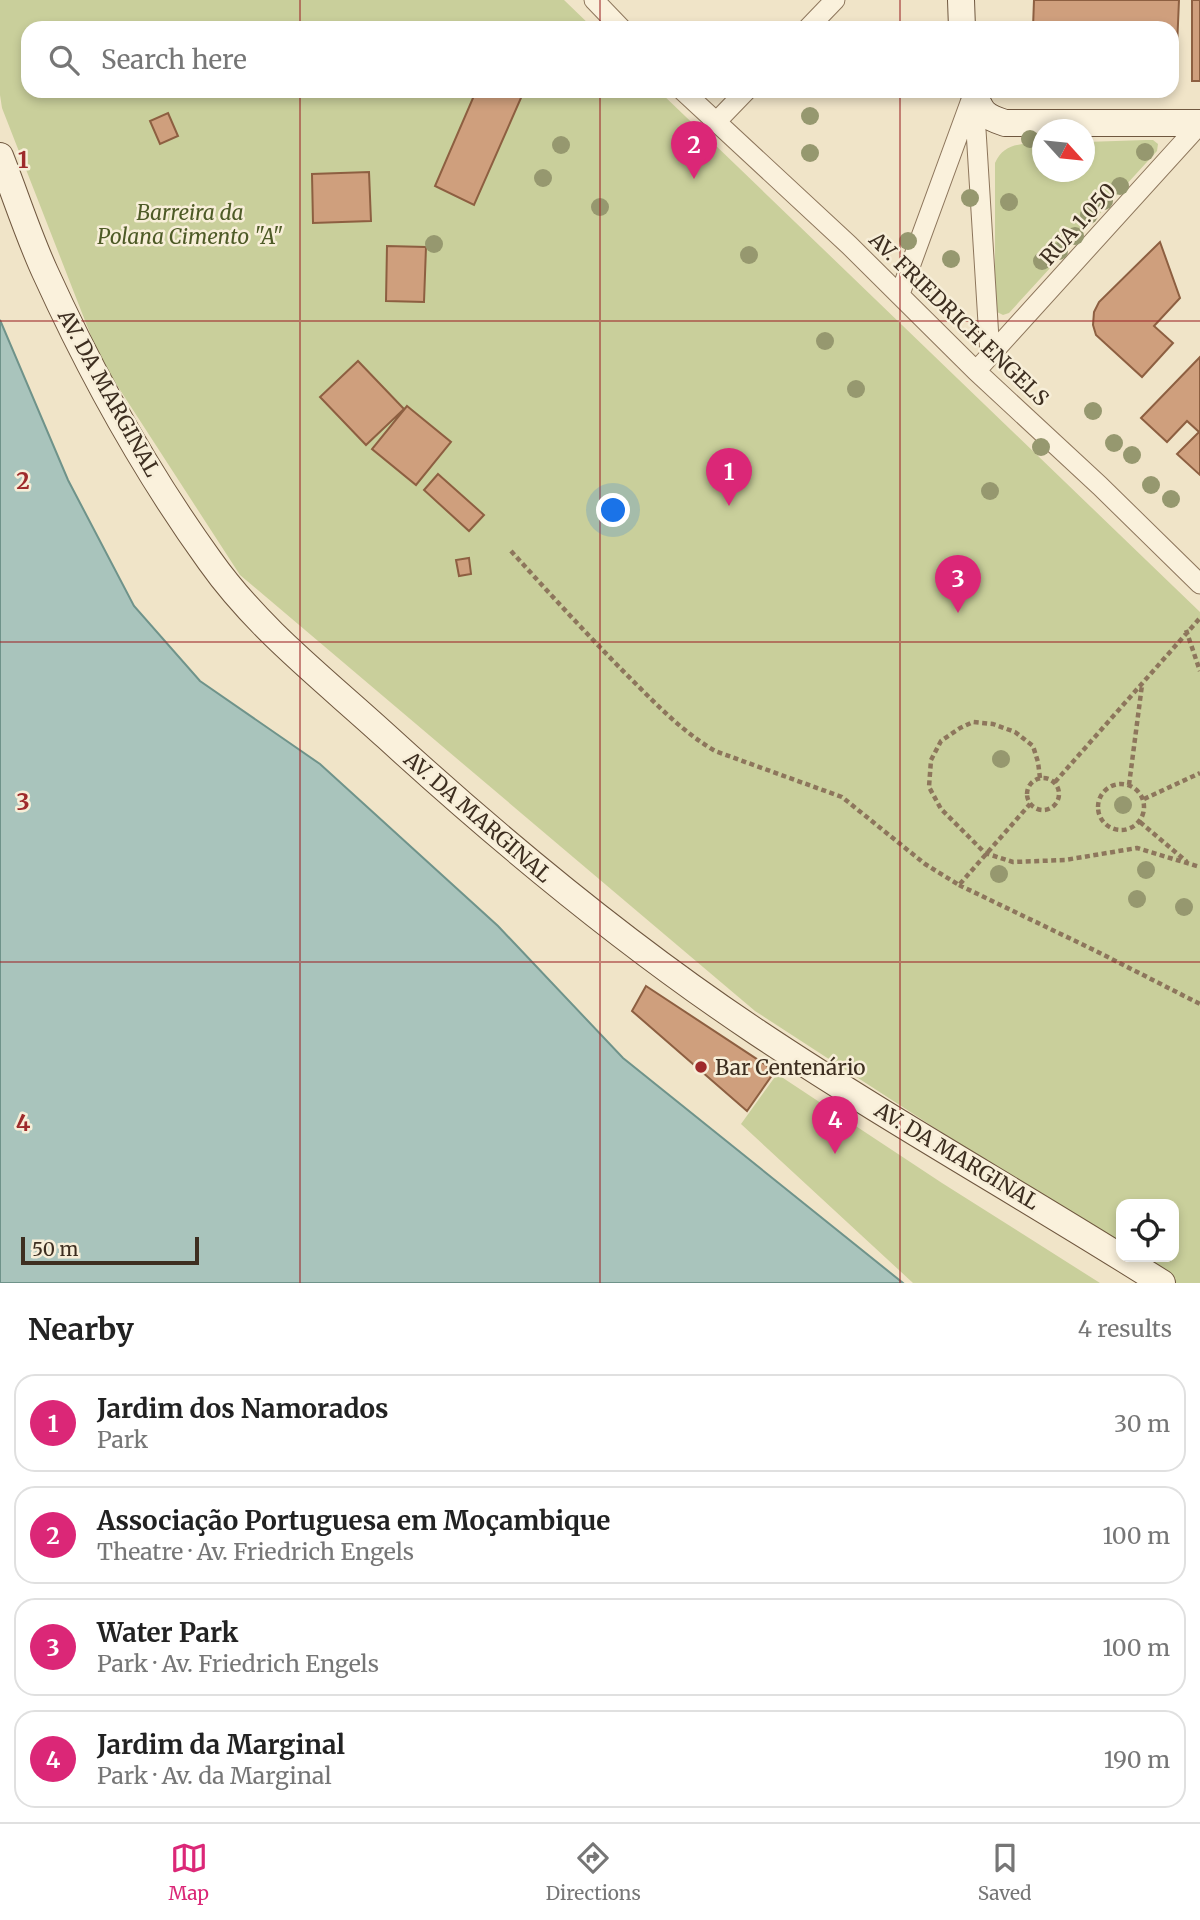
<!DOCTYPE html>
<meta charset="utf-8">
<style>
:root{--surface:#fff;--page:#f2f2f2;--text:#222;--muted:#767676;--line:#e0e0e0;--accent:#db2777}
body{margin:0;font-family:Merriweather,serif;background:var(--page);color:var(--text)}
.controls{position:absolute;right:21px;bottom:21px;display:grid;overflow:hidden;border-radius:14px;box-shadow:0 4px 10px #0003}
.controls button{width:63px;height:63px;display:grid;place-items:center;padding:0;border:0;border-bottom:2px solid var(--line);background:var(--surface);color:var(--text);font:35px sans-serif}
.compass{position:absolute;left:1032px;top:119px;width:63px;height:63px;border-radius:50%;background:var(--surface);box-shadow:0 4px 10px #0003;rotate:117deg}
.scale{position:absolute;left:21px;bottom:18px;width:178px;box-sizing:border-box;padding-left:7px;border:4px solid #3d2e20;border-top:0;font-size:19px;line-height:24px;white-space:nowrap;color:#3d2e20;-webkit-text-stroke:5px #f7eed8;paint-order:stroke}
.you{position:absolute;left:614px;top:511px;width:24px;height:24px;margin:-18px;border:5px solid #fff;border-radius:50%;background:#1a73e8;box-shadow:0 0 0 10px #1a73e833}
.badge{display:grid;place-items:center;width:46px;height:46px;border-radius:50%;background:var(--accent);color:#fff;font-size:23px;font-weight:700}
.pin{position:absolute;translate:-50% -58px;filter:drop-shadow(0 2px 4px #0008)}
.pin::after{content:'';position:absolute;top:37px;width:24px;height:21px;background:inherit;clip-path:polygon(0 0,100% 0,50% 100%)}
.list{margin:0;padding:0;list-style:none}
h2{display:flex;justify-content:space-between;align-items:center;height:91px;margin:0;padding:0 28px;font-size:30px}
h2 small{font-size:23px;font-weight:400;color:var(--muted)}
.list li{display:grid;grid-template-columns:46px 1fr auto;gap:21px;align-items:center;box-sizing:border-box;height:98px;margin:0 14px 14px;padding:0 14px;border:2px solid var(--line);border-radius:21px}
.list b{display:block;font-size:26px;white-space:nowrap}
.list p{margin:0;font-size:23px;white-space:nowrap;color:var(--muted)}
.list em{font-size:23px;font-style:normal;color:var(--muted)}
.icon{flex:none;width:38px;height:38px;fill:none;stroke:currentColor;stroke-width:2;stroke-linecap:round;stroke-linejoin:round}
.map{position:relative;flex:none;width:1200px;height:1283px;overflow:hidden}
.search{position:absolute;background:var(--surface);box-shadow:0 4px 10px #0003;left:21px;right:21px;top:21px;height:77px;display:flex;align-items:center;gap:18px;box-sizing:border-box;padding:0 24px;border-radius:21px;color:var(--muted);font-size:26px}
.sheet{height:539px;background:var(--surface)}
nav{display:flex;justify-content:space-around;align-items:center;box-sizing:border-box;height:98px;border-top:2px solid var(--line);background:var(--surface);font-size:19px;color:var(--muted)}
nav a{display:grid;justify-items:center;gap:4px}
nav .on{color:var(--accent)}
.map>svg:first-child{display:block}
.green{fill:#c9cf9b}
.water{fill:#a9c4bc;stroke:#6f938a;stroke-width:2}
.building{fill:#cf9f7d;stroke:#8d5f41;stroke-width:2}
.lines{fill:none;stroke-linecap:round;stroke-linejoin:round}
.minor-casing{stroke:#8d765c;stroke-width:21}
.secondary-casing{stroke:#6f573f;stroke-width:28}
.path{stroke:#8d765c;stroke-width:4.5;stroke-dasharray:5 3.5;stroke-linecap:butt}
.minor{stroke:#faf1dc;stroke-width:19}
.secondary{stroke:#faf1dc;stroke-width:26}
.tree{fill:#96986f}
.grid{fill:none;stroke:#9e2a2b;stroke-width:2;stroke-opacity:0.55}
.poi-dot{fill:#9e2a2b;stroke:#f7eed8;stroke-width:2.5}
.labels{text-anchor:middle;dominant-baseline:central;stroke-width:5;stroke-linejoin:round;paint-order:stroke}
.park-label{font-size:21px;font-style:italic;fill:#4d5a26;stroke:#f7eed8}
.street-label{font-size:21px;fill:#3d2e20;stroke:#f7eed8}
.poi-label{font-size:21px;fill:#3d2e20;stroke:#f7eed8;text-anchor:start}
.grid-label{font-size:23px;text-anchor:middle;font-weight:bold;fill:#9e2a2b;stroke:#f7eed8;stroke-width:5;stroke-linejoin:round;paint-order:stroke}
</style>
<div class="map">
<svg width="1200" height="1283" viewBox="0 0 1200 1283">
<rect width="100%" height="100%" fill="#f0e4c8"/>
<path class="green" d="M0,0H564L593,28H28V91H659L1200,612V1283H1174L1133,1257H1174V1204H1121V1249L755,1011L240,575L100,359L2,108L0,95Z
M1146,140H1153L1158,144L1157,151L1009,313L1003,315L997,312L995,307V163C1004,142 1023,144 1042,143V172H1084L1085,142Z
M777,1074L942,1183L1100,1283H913L741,1124Z"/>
<path class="water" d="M0,320L68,480L134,606L200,681L320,764L498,926L623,1058L903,1283H0Z"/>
<path class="building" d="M1034,0H1179L1177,47H1172V28H1033Z
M1192,0H1200V81H1192Z
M476,91H524L474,205L435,186Z
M168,113L178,136L160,144L150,121Z
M369,172L371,221L313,223L312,174Z
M1160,242L1180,298L1154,326L1173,343L1142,377L1096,335L1093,325L1094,312L1099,302Z
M387,246L426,247L424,302L386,301Z
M1200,357V475L1177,454L1199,432L1187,421L1167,442L1141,418Z
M358,361L404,409L366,445L320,397Z
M407,406L451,442L416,485L372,449Z
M438,474L484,515L469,531L424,490Z
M469,558L471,574L459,576L456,560Z
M646,986L775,1071L747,1111L632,1011Z"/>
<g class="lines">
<defs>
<path id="minor" d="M594,0L621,28
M808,28L835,0
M683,91L849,245L976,371L1100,486L1200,584
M974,98L990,355
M717,121L746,91
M900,294L971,100
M976,371L1200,124"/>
<path id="secondary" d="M961,0L962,28
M973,91C981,112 983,116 1005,123H1200
M0,156C15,194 28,235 45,272C91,373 145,471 210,561C258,629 326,681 387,737C504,844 626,945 758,1033C890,1121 1028,1198 1162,1283"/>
</defs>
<use href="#minor" class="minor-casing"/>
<use href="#secondary" class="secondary-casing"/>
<path class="path" d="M511,551C551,595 591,639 633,681C659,707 683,732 715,751L842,797L925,864L959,885L1030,804
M1186,630L1200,671
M1027 794a16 16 0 1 1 32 0a16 16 0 1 1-32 0Z
M1040,778L1038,762L1033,746L1015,732L993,724L973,722L960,728L941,741L931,760L929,787L941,809L985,853L1013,862L1065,860L1137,848L1200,867
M1055,782L1200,618
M1098 807a23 23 0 1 1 46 0a23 23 0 1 1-46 0Z
M1129,785L1142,685
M1144,799L1200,773
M1140,822L1187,862
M959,885L1094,950L1200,1004"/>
<use href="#minor" class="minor"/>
<use href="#secondary" class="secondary"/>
</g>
<g class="tree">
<circle cx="810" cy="116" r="9"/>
<circle cx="1030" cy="139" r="9"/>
<circle cx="561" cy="145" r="9"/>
<circle cx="1145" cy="152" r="9"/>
<circle cx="810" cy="153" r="9"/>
<circle cx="543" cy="178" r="9"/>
<circle cx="1120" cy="186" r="9"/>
<circle cx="970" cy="198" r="9"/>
<circle cx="1104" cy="201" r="9"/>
<circle cx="1009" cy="202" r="9"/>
<circle cx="600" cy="207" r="9"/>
<circle cx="1089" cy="215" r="9"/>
<circle cx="1075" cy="236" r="9"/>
<circle cx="908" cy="241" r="9"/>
<circle cx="434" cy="244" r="9"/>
<circle cx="1059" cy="251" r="9"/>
<circle cx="749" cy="255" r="9"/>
<circle cx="951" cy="259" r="9"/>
<circle cx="1042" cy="261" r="9"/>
<circle cx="825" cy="341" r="9"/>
<circle cx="856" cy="389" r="9"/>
<circle cx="1093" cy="411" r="9"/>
<circle cx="1114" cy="443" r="9"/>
<circle cx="1041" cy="447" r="9"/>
<circle cx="1132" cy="455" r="9"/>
<circle cx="1151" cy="485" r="9"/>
<circle cx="990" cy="491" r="9"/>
<circle cx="1171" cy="499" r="9"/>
<circle cx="1001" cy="759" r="9"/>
<circle cx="1123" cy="805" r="9"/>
<circle cx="1146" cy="870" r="9"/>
<circle cx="999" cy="874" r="9"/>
<circle cx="1137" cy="899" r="9"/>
<circle cx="1184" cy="907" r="9"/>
</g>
<path class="grid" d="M300,0V28M600,0V28M900,0V28M300,91V1283M600,91V1283M900,91V1283M0,321H1200M0,642H1200M0,962H1200"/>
<circle class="poi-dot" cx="701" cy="1067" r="7"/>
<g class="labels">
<g class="park-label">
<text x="190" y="212">Barreira da<tspan x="190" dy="24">Polana Cimento "A"</tspan></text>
</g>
<g class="street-label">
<text transform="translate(1078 224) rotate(-48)">RUA 1.050</text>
<text transform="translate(959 319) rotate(44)">AV. FRIEDRICH ENGELS</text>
<text transform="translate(109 393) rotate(61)">AV. DA MARGINAL</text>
<text transform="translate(478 817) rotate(41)">AV. DA MARGINAL</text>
<text transform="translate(957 1156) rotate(31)">AV. DA MARGINAL</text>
</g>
<g class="poi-label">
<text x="715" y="1067">Bar Centenário</text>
</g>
</g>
<g class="grid-label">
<text x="23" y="168">1</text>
<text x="23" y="489">2</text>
<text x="23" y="810">3</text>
<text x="23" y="1131">4</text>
</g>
</svg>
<div class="controls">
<button><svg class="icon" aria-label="locate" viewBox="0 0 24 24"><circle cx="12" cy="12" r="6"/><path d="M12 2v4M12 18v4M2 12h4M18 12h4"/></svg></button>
</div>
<svg class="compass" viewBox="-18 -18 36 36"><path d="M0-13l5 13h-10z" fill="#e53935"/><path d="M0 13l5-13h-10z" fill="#767676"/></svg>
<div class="scale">50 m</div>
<div class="you"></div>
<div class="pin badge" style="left:729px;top:506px">1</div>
<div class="pin badge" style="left:694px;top:179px">2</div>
<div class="pin badge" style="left:958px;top:613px">3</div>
<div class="pin badge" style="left:835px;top:1154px">4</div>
<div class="search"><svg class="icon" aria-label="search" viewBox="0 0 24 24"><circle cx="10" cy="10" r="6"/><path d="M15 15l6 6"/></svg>Search here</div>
</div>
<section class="sheet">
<h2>Nearby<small>4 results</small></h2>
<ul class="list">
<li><span class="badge">1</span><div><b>Jardim dos Namorados</b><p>Park</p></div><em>30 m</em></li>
<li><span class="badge">2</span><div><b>Associação Portuguesa em Moçambique</b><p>Theatre · Av. Friedrich Engels</p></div><em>100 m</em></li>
<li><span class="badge">3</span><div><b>Water Park</b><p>Park · Av. Friedrich Engels</p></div><em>100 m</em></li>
<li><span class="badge">4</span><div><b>Jardim da Marginal</b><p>Park · Av. da Marginal</p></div><em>190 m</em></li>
</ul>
</section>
<nav>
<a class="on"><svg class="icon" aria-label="map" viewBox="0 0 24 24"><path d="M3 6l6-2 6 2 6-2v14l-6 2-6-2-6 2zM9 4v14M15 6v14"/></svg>Map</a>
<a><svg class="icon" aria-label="directions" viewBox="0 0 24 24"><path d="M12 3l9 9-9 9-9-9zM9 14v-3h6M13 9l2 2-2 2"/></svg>Directions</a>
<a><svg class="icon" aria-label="saved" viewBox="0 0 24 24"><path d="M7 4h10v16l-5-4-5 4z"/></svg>Saved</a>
</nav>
